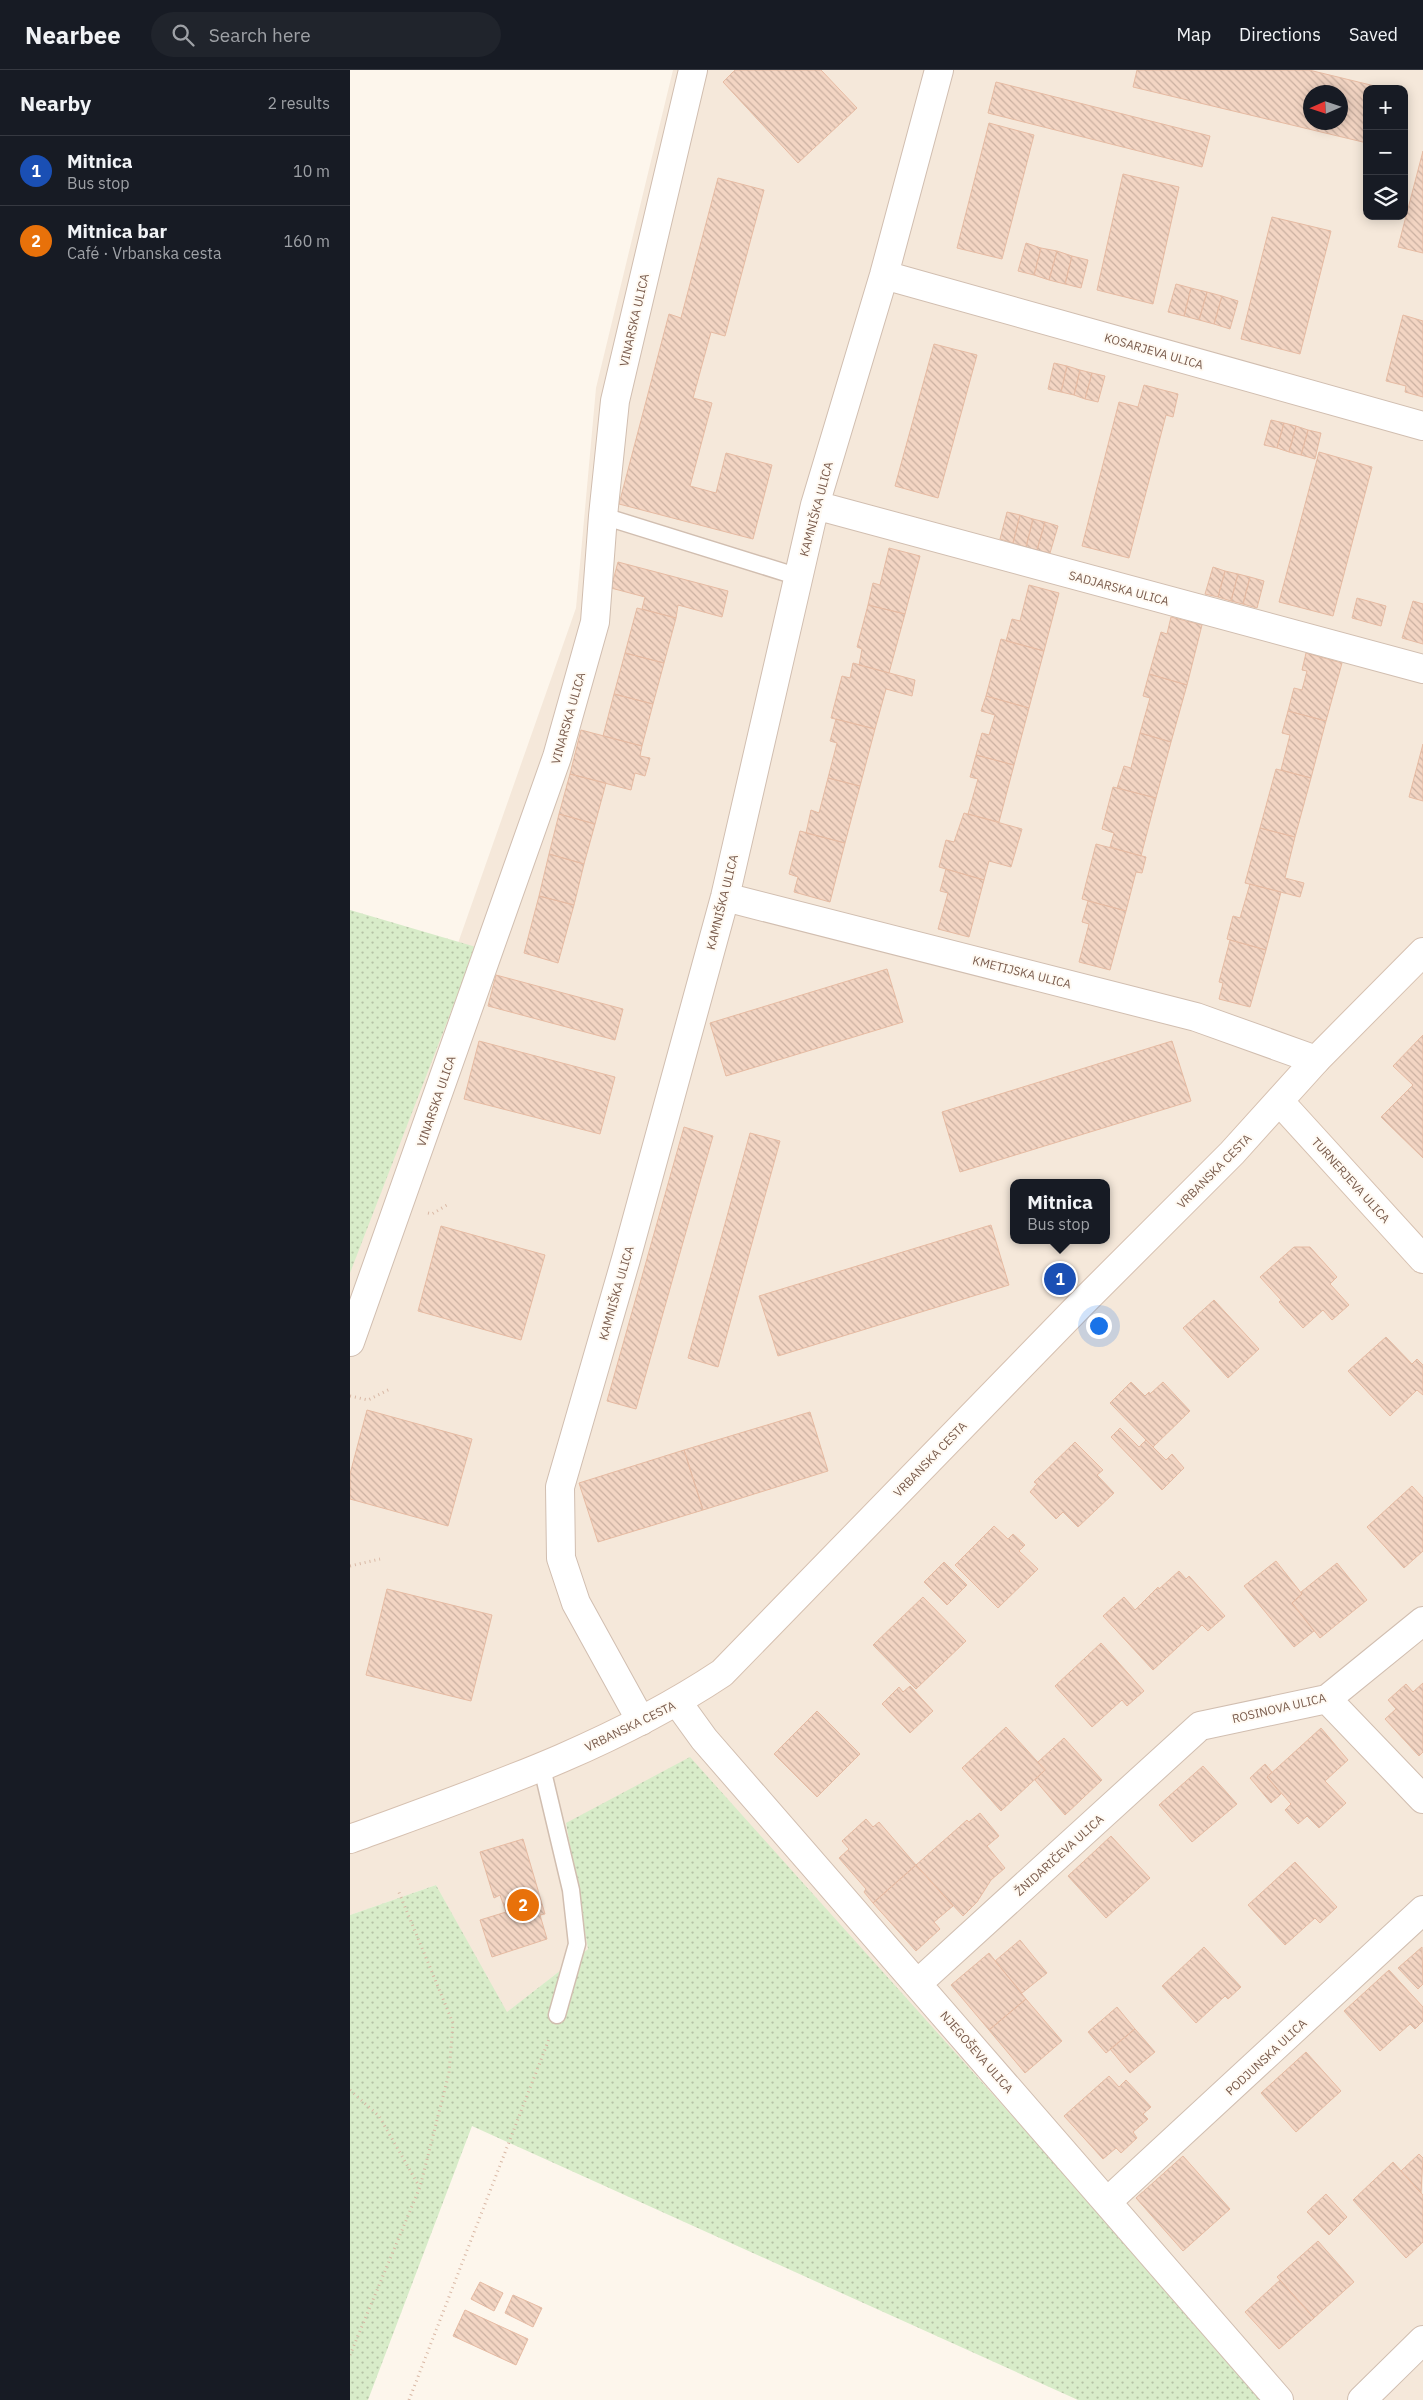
<!DOCTYPE html>
<meta charset="utf-8">
<style>
:root{--surface:#171b24;--page:#20242c;--text:#f1f3f6;--muted:#9ea1a6;--line:#363941;--accent:#e76f51}
body{margin:0;font-family:"IBM Plex Sans",sans-serif;background:var(--page);color:var(--text)}
.controls{position:absolute;right:15px;top:15px;display:grid;overflow:hidden;border-radius:10px;box-shadow:0 2px 12px #0003}
.controls button{width:45px;height:45px;display:grid;place-items:center;padding:0;border:0;border-bottom:1px solid var(--line);background:var(--surface);color:var(--text);font:25px sans-serif}
.compass{position:absolute;left:953px;top:15px;width:45px;height:45px;border-radius:50%;background:var(--surface);box-shadow:0 2px 12px #0003;rotate:267deg}
.you{position:absolute;left:748px;top:1255px;width:18px;height:18px;margin:-12px;border:4px solid #fff;border-radius:50%;background:#1a73e8;box-shadow:0 0 0 8px #1a73e833}
.badge{display:grid;place-items:center;width:32px;height:32px;border-radius:50%;background:var(--accent);color:#fff;font-size:16px;font-weight:700}
.pin{position:absolute;translate:-50% -50%;border:2px solid #fff;box-shadow:0 1px 5px #0006}
.popup{position:absolute;left:660px;top:1109px;width:100px;height:65px;box-sizing:border-box;display:grid;place-content:center;border-radius:10px;background:var(--surface);filter:drop-shadow(0 1px 4px #0005);font-size:16px;white-space:nowrap;color:var(--muted)}
.popup b{font-size:19px;color:var(--text)}
.popup::after{content:'';position:absolute;left:50%;top:100%;margin-left:-10px;border:10px solid transparent;border-top-color:var(--surface)}
.list{margin:0;padding:0;list-style:none}
h2{display:flex;justify-content:space-between;align-items:center;height:65px;margin:0;padding:0 20px;font-size:21px}
h2 small{font-size:16px;font-weight:400;color:var(--muted)}
.list li{display:grid;grid-template-columns:32px 1fr auto;gap:15px;align-items:center;box-sizing:border-box;height:70px;padding:0 20px;border-top:1px solid var(--line)}
.list b{display:block;font-size:19px;white-space:nowrap}
.list p{margin:0;font-size:16px;white-space:nowrap;color:var(--muted)}
.list em{font-size:16px;font-style:normal;color:var(--muted)}
.icon{flex:none;width:28px;height:28px;fill:none;stroke:currentColor;stroke-width:2;stroke-linecap:round;stroke-linejoin:round}
.map{position:relative;flex:none;width:1073px;height:2330px;overflow:hidden}
header{display:flex;align-items:center;gap:30px;box-sizing:border-box;height:70px;padding:0 25px;background:var(--surface);border-bottom:1px solid var(--line)}
header strong{font-size:24px}
nav{display:flex;gap:28px;margin-inline-start:auto;font-size:18px}
.search{width:350px;height:45px;background:var(--page);display:flex;align-items:center;gap:12px;box-sizing:border-box;padding:0 18px;border-radius:28px;color:var(--muted);font-size:19px}
main{display:flex}
aside{flex:1;background:var(--surface)}
.map>svg:first-child{display:block}
.residential{fill:#f5e8da;fill-rule:evenodd}
.grass{fill:url(#grass-dots)}
.building{fill:url(#building-back-hatch);stroke:#e6bba3;fill-rule:evenodd}
.lines{fill:none;stroke-linecap:round;stroke-linejoin:round}
.lane-casing{stroke:#d1beb0;stroke-width:19}
.street-casing{stroke:#d1beb0;stroke-width:30}
.secondary-casing{stroke:#d6c0b0;stroke-width:30}
.path{stroke:#d9b8a5;stroke-width:3;stroke-dasharray:1 4;stroke-linecap:butt}
.lane{stroke:#fff;stroke-width:16}
.street{stroke:#fff;stroke-width:28}
.secondary{stroke:#fff;stroke-width:28}
.labels{text-anchor:middle;dominant-baseline:central;stroke-width:4;stroke-linejoin:round;paint-order:stroke}
.street-label{font-size:12px;fill:#7a5c4d;stroke:#fffaf3}
</style>
<header>
<strong>Nearbee</strong>
<div class="search"><svg class="icon" aria-label="search" viewBox="0 0 24 24"><circle cx="10" cy="10" r="6"/><path d="M15 15l6 6"/></svg>Search here</div>
<nav><a>Map</a><a>Directions</a><a>Saved</a></nav>
</header>
<main>
<aside>
<h2>Nearby<small>2 results</small></h2>
<ul class="list">
<li><span class="badge" style="background:#1a4fb4">1</span><div><b>Mitnica</b><p>Bus stop</p></div><em>10 m</em></li>
<li><span class="badge" style="background:#e8710a">2</span><div><b>Mitnica bar</b><p>Café · Vrbanska cesta</p></div><em>160 m</em></li>
</ul>
</aside>
<div class="map">
<svg width="1073" height="2330" viewBox="0 0 1073 2330">
<defs>
<pattern id="grass-dots" width="8" height="8" patternUnits="userSpaceOnUse" patternTransform="scale(1.25)"><rect width="8" height="8" fill="#d8ecc9"/><path d="M2 2h.1M6 6h.1" fill="none" stroke="#b4c2a5" stroke-width="1.8" stroke-linecap="round"/></pattern>
<pattern id="building-back-hatch" width="6" height="6" patternUnits="userSpaceOnUse" patternTransform="scale(1.25)"><rect width="6" height="6" fill="#f3d5c3"/><path d="M-1 5l2 2M0 0l6 6M5-1l2 2" fill="none" stroke="#cab0a1"/></pattern>
</defs>
<rect width="100%" height="100%" fill="#fdf6ec"/>
<path class="residential" d="M323,0H1073V2330H917L216,1753L238,1879L156,1943L86,1815L0,1845V1180L226,538L246,318ZM1017,19H1054V146H1017ZM961,22H991V52H961ZM664,1113H756V1170H664Z"/>
<path class="grass" d="M0,840L126,877L0,1203Z
M340,1687L917,2330H728L122,2056L18,2330H0V1845L86,1815L157,1942L238,1879L216,1753Z"/>
<path class="building" d="M385,0H471L507,38L448,93L373,12Z
M787,0H959L1033,18L1017,19V73L783,17ZM961,22H991V52H961Z
M646,12L860,66L852,97L638,43Z
M639,53L684,65L652,189L607,178Z
M1073,81V183L1048,177Z
M773,104L829,117L803,234L747,220Z
M368,108L414,120L375,266L361,262L343,328L362,333L340,416L366,423L376,383L422,395L403,469L269,434L319,244L331,248Z
M922,147L981,161L950,284L891,269Z
M676,173L691,178L684,205L668,201Z
M691,178L707,181L699,210L684,205Z
M707,181L722,186L715,214L699,210Z
M722,186L738,190L731,218L715,214Z
M826,214L841,218L834,246L818,242Z
M841,218L857,222L849,250L834,246Z
M857,222L872,226L864,254L849,250Z
M872,226L888,231L880,259L864,254Z
M1053,245L1073,251V327L1055,322L1056,316L1036,311Z
M584,274L627,285L588,428L545,416Z
M704,293L717,296L711,322L698,319Z
M717,296L730,300L724,325L711,322Z
M730,300L742,303L735,329L724,325Z
M742,303L755,306L748,332L735,329Z
M794,315L828,324L823,347L816,345L779,488L732,476L769,332L788,337Z
M921,350L934,353L927,378L914,375Z
M934,353L946,356L939,382L927,378Z
M946,356L958,360L951,385L939,382Z
M958,360L971,363L965,389L951,385Z
M969,382L1022,397L983,546L929,532Z
M657,442L670,445L663,473L650,469Z
M670,445L683,449L676,477L663,473Z
M683,449L695,452L687,480L676,477Z
M695,452L708,456L700,483L687,480Z
M539,478L570,486L555,544L518,535L523,513L530,515Z
M268,492L378,521L372,547L328,535L326,548L292,539L295,527L261,518Z
M863,497L875,501L868,527L855,524Z
M875,501L888,504L881,531L868,527Z
M888,504L900,507L893,534L881,531Z
M900,507L914,511L907,538L893,534Z
M679,515L709,523L694,581L656,571L662,549L670,551Z
M1007,528L1036,536L1031,556L1002,548Z
M1063,531L1073,534V574L1052,568Z
M518,535L555,544L539,603L509,595L512,579L507,577Z
M287,538L326,548L314,593L275,583Z
M821,547L852,555L837,615L799,604L811,562L817,564Z
M651,569L694,581L679,638L636,626Z
M275,583L314,593L303,634L264,624Z
M956,583L992,593L976,651L938,641L944,618L952,620L957,601L952,600Z
M503,593L565,610L562,626L536,619L525,659L481,648L492,606L500,608Z
M799,604L837,615L821,672L790,663L800,628L793,626Z
M264,624L303,634L292,676L253,666Z
M636,626L679,638L664,695L626,685L632,663L639,665L645,645L631,641Z
M938,641L976,651L961,708L931,700L940,665L932,663Z
M486,649L525,659L510,716L478,708L487,673L480,671Z
M231,660L292,676L290,686L300,688L295,706L285,703L281,720L220,704Z
M790,663L821,672L806,728L767,718L774,696L781,698Z
M1073,674V731L1059,727Z
M626,685L664,695L649,752L618,744L628,709L620,707Z
M926,699L961,708L945,767L910,758Z
M220,704L256,713L245,754L209,744Z
M478,708L510,716L495,773L456,763L461,740L469,743Z
M763,717L806,728L791,786L760,777L764,763L752,759Z
M614,743L672,759L661,797L639,791L634,810L589,797L596,770L604,772Z
M209,744L245,754L234,794L199,784Z
M910,758L945,767L935,808L954,813L950,827L895,813Z
M450,761L495,773L480,832L444,822L448,807L439,804Z
M746,774L796,787L792,803L786,802L776,841L732,829Z
M199,784L234,794L224,835L189,826Z
M596,799L634,810L619,867L588,859L598,823L590,821Z
M900,814L931,822L916,880L877,869L883,846L890,848Z
M189,826L224,835L208,893L174,883Z
M738,831L776,841L760,900L729,892L739,854L732,852Z
M880,870L916,880L900,937L869,929L873,913L869,912Z
M537,899L553,952L376,1006L360,953Z
M146,905L273,939L265,970L138,936Z
M1073,965V1088L1031,1047L1063,1015L1043,996Z
M129,971L265,1007L250,1064L114,1029Z
M822,971L841,1031L610,1102L592,1042Z
M334,1057L363,1066L286,1339L257,1331Z
M400,1063L430,1071L368,1297L338,1288Z
M641,1155L659,1215L428,1286L409,1226Z
M91,1156L195,1185L171,1270L68,1241Z
M944,1177H960L987,1207L980,1214L999,1235L982,1250L973,1240L953,1258L929,1232L931,1230L910,1207Z
M864,1230L909,1279L878,1308L833,1258Z
M1036,1267L1062,1294L1067,1289L1073,1295V1325L1067,1320L1040,1346L998,1301Z
M781,1312L795,1326L799,1322L800,1324L813,1312L840,1341L803,1377L760,1333Z
M17,1340L122,1369L98,1456L0,1429V1404Z
M460,1342L478,1401L353,1440L334,1380Z
M770,1358L789,1377L796,1370L816,1390L822,1384L834,1398L812,1420L761,1367Z
M725,1372L753,1400L747,1405L764,1423L728,1457L713,1442L706,1449L680,1422L687,1414L684,1412Z
M334,1380L353,1440L248,1472L229,1413Z
M1062,1416L1073,1428V1481L1054,1498L1017,1457Z
M644,1456L658,1469L663,1464L675,1475L669,1481L688,1499L648,1538L605,1495Z
M926,1491L952,1524L942,1533L964,1561L944,1577L894,1516Z
M594,1492L617,1515L597,1535L574,1512Z
M987,1493L1017,1530L970,1568L942,1533L952,1524L951,1522Z
M829,1501L836,1509L839,1506L875,1546L858,1561L852,1555L803,1600L753,1546L774,1527L785,1540L808,1517L809,1519Z
M37,1519L142,1545L121,1631L16,1605Z
M573,1527L616,1571L566,1619L523,1575Z
M751,1573L794,1621L777,1636L772,1630L742,1657L705,1616Z
M1073,1613V1682L1069,1686L1035,1649L1046,1639L1038,1630L1056,1614L1063,1622Z
M560,1616L583,1641L560,1663L532,1634L549,1617L553,1622Z
M467,1641L510,1684L467,1727L424,1684Z
M656,1657L695,1700L651,1741L612,1698Z
M971,1658L998,1690L975,1711L996,1733L969,1758L957,1746L948,1754L935,1740L941,1734L917,1707Z
M714,1668L752,1710L715,1745L685,1710L695,1700L688,1692Z
M915,1694L922,1702L917,1707L931,1724L921,1733L900,1708Z
M853,1696L887,1734L842,1772L809,1735Z
M630,1743L649,1766L637,1776L655,1798L641,1810L627,1832L613,1846L566,1795L617,1750L619,1752Z
M516,1749L523,1757L529,1752L566,1795L523,1833L514,1822L516,1819L489,1788L499,1779L492,1771Z
M761,1766L800,1808L756,1848L718,1806Z
M173,1769L195,1844L190,1845L197,1869L142,1887L130,1850L156,1842L150,1825L144,1828L130,1782Z
M945,1792L987,1837L970,1853L965,1848L935,1875L898,1835Z
M566,1795L603,1836L584,1852L590,1859L566,1881L523,1833Z
M670,1870L697,1903L672,1923L645,1891Z
M854,1877L891,1917L878,1929L875,1926L846,1953L812,1916Z
M1072,1877L1073,1914L1068,1919L1048,1898Z
M639,1883L676,1929L639,1960L601,1915Z
M1039,1900L1073,1937V1951L1065,1959L1060,1954L1030,1981L994,1941Z
M676,1929L712,1971L675,2003L639,1960Z
M767,1937L785,1959L756,1983L738,1962Z
M785,1959L805,1982L780,2003L760,1979Z
M956,1982L991,2021L946,2062L911,2023Z
M759,2006L769,2017L776,2010L801,2037L793,2044L798,2049L783,2062L787,2068L771,2083L766,2078L753,2089L714,2046Z
M1069,2084L1073,2088L1071,2123L1051,2101Z
M833,2086L880,2139L833,2181L786,2128Z
M1043,2092L1073,2125V2172L1056,2188L1003,2130Z
M976,2124L997,2147L979,2165L957,2142Z
M968,2171L1004,2212L964,2248L927,2207Z
M930,2210L964,2248L929,2279L895,2242Z
M130,2212L153,2223L144,2241L121,2229Z
M163,2225L192,2238L183,2257L155,2243Z
M115,2240L178,2269L166,2295L103,2266Z"/>
<g class="lines">
<defs>
<path id="lane" d="M253,446L449,507
M192,1698L221,1820L227,1874L207,1945"/>
<path id="street" d="M534,205L1073,356
M465,435L1073,599
M375,827L846,947L966,990
M0,1272L207,687L245,552L253,446L265,331L343,0
M977,1629L1073,1729
M328,1633L354,1669L929,2330
M291,1651L226,1533L211,1488L210,1417L276,1189L375,827L465,435L534,205L589,0
M567,1914L850,1656L977,1629L1073,1551
M757,2132L1073,1840
M1012,2330L1073,2270"/>
<path id="secondary" d="M930,1032L1073,1189
M0,1769C128,1722 258,1679 372,1603L730,1235L882,1083L966,990L1073,882"/>
</defs>
<use href="#lane" class="lane-casing"/>
<use href="#street" class="street-casing"/>
<use href="#secondary" class="secondary-casing"/>
<path class="path" d="M78,1143L82,1144L97,1135
M0,1326L18,1330L40,1319
M0,1496L30,1489
M0,2020L29,2046L69,2116
M0,2285L70,2117L99,2003L103,1953L48,1820
M59,2330L199,1969"/>
<use href="#lane" class="lane"/>
<use href="#street" class="street"/>
<use href="#secondary" class="secondary"/>
</g>
<g class="labels">
<g class="street-label">
<text transform="translate(284 250) rotate(-77)">VINARSKA ULICA</text>
<text transform="translate(804 281) rotate(16)">KOSARJEVA ULICA</text>
<text transform="translate(466 439) rotate(-75)">KAMNIŠKA ULICA</text>
<text transform="translate(769 518) rotate(15)">SADJARSKA ULICA</text>
<text transform="translate(218 648) rotate(-74)">VINARSKA ULICA</text>
<text transform="translate(372 832) rotate(-76)">KAMNIŠKA ULICA</text>
<text transform="translate(672 902) rotate(14)">KMETIJSKA ULICA</text>
<text transform="translate(86 1031) rotate(-71)">VINARSKA ULICA</text>
<text transform="translate(864 1101) rotate(-45)">VRBANSKA CESTA</text>
<text transform="translate(1001 1110) rotate(48)">TURNERJEVA ULICA</text>
<text transform="translate(266 1223) rotate(-74)">KAMNIŠKA ULICA</text>
<text transform="translate(580 1389) rotate(-46)">VRBANSKA CESTA</text>
<text transform="translate(929 1638) rotate(-13)">ROSINOVA ULICA</text>
<text transform="translate(280 1656) rotate(-26)">VRBANSKA CESTA</text>
<text transform="translate(709 1785) rotate(-42)">ŽNIDARIČEVA ULICA</text>
<text transform="translate(627 1982) rotate(49)">NJEGOŠEVA ULICA</text>
<text transform="translate(916 1987) rotate(-43)">PODJUNSKA ULICA</text>
</g>
</g>
</svg>
<div class="controls">
<button>+</button>
<button>−</button>
<button><svg class="icon" aria-label="layers" viewBox="0 0 24 24"><path d="M12 4l9 5-9 5-9-5zM3 14l9 5 9-5"/></svg></button>
</div>
<svg class="compass" viewBox="-18 -18 36 36"><path d="M0-13l5 13h-10z" fill="#e53935"/><path d="M0 13l5-13h-10z" fill="#9ea1a6"/></svg>
<div class="you"></div>
<div class="pin badge" style="left:710px;top:1209px;background:#1a4fb4">1</div>
<div class="popup"><b>Mitnica</b>Bus stop</div>
<div class="pin badge" style="left:173px;top:1835px;background:#e8710a">2</div>
</div>
</main>
